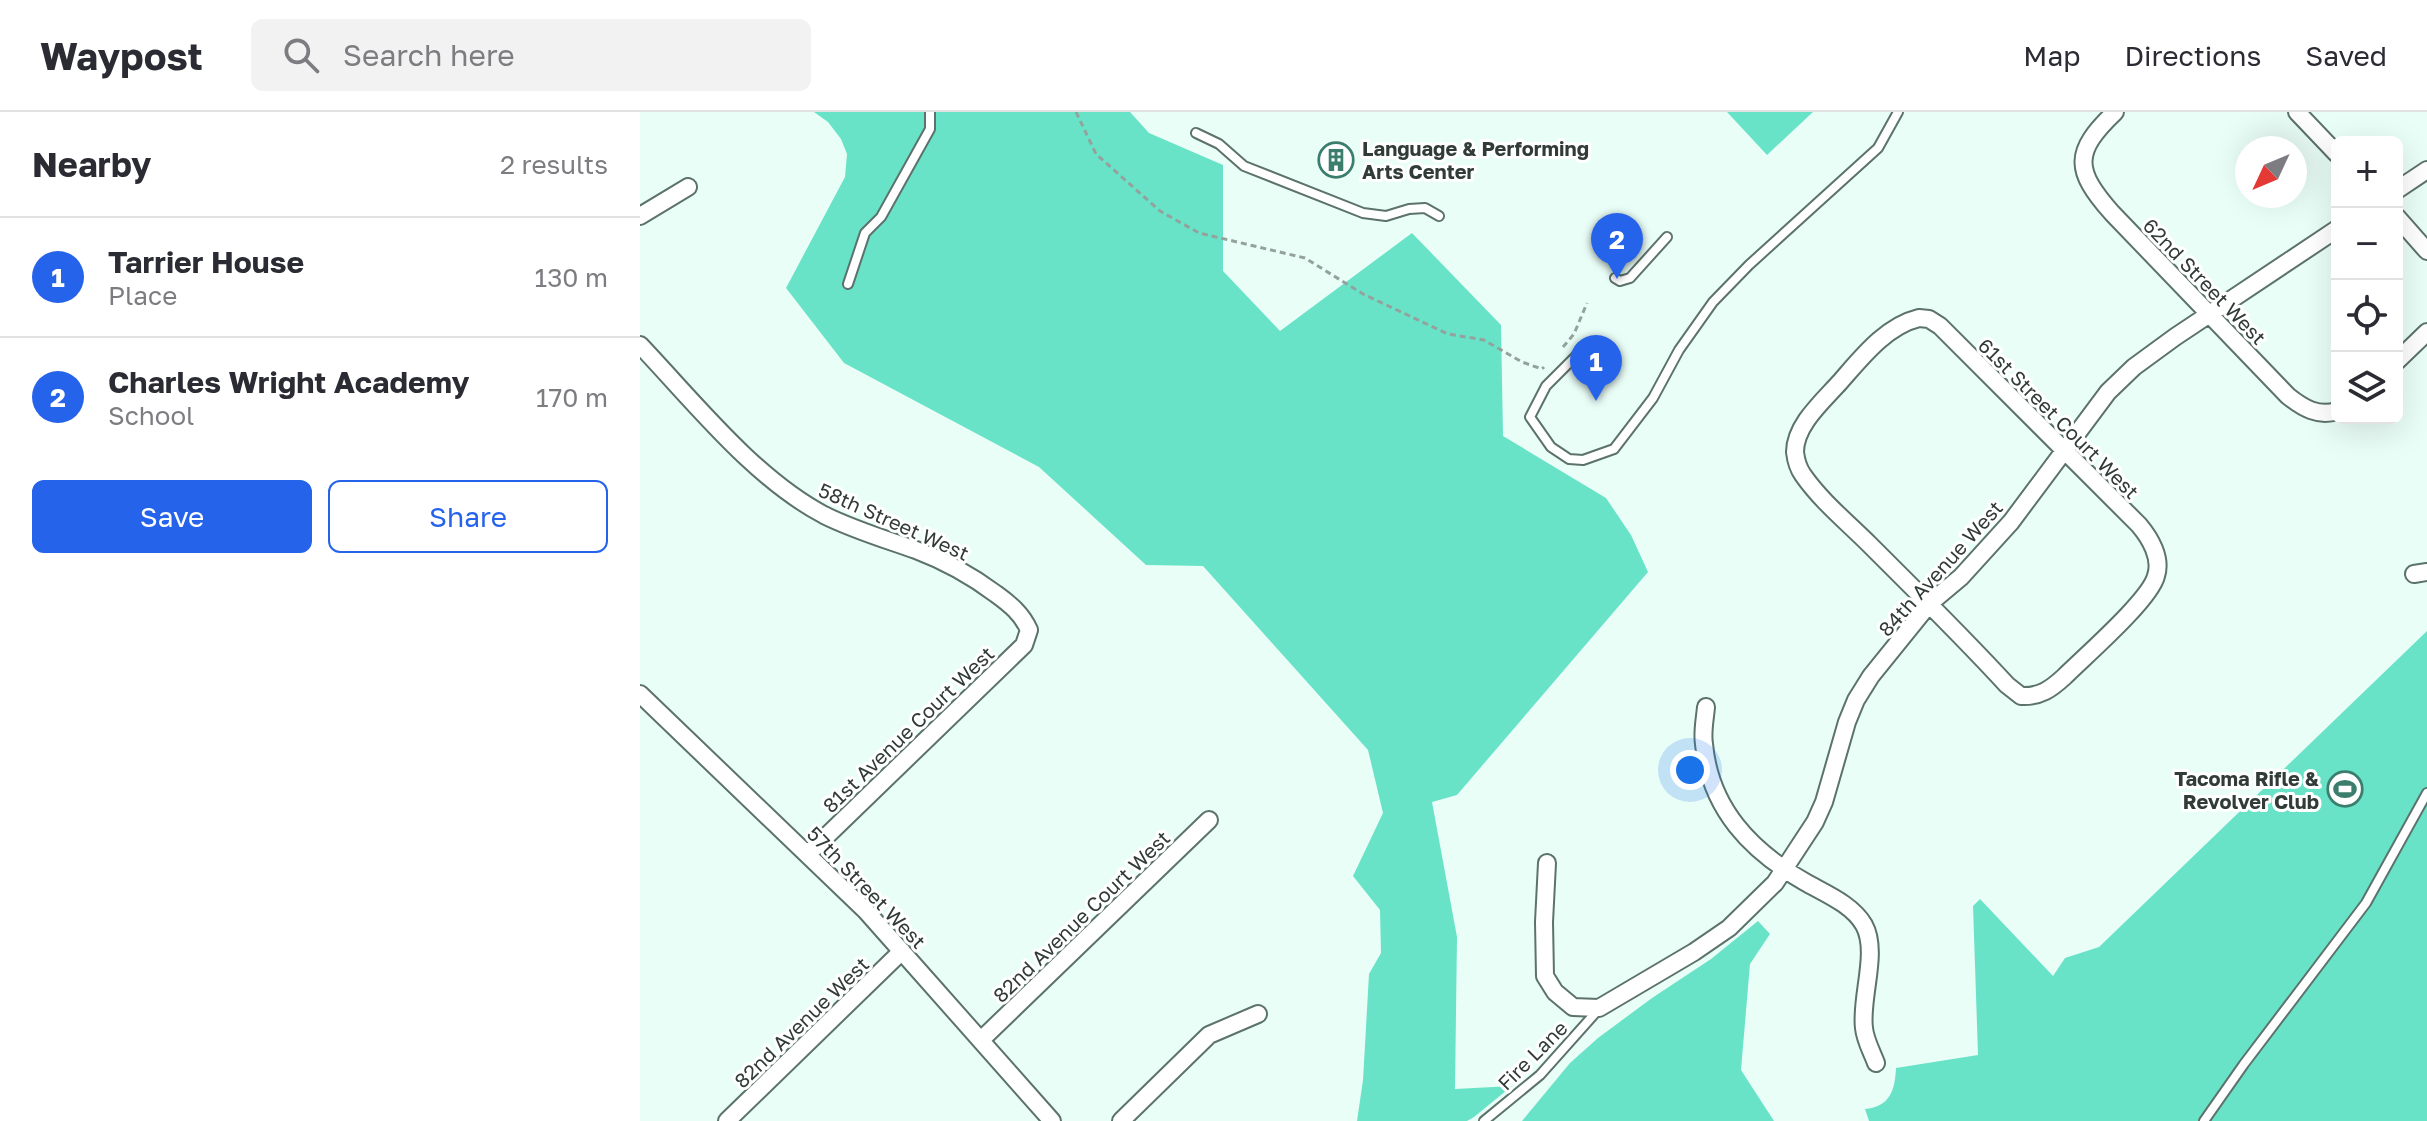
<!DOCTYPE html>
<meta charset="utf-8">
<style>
:root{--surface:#fff;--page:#f2f2f3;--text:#2b2b33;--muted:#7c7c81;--line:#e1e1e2;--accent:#2563eb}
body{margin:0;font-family:"Golos Text",sans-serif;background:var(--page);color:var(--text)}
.controls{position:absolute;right:24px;top:24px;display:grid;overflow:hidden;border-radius:12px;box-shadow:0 8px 32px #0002}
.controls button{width:72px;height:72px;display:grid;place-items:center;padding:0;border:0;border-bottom:2px solid var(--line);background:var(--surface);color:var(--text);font:40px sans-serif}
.compass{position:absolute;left:1595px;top:24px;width:72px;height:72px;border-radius:50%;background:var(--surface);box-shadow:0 8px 32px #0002;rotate:226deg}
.you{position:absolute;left:1050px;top:658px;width:28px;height:28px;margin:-20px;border:6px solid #fff;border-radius:50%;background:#1a73e8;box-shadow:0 0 0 12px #1a73e833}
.badge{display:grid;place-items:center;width:52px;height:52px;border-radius:50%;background:var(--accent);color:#fff;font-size:26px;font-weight:700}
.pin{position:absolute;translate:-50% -66px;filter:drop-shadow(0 2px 4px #0008)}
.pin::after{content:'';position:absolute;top:42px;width:28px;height:24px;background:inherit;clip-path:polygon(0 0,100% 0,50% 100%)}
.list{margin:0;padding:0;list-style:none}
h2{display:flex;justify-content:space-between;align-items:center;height:104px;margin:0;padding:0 32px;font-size:34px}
h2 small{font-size:26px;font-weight:400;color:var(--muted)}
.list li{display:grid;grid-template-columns:52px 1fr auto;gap:24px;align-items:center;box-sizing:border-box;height:120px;padding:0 32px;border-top:2px solid var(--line)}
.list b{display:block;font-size:30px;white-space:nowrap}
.list p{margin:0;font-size:26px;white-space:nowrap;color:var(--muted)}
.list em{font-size:26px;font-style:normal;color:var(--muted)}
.actions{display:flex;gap:16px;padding:24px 32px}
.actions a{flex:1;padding:18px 0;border:2px solid var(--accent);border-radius:12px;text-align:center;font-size:28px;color:var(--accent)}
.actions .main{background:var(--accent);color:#fff}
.icon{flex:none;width:44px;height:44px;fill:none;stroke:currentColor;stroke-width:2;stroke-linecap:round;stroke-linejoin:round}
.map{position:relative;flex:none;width:1787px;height:1009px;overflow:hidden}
header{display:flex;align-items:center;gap:48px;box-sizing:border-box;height:112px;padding:0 40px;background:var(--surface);border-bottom:2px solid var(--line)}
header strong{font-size:38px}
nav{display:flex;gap:44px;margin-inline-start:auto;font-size:28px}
.search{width:560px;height:72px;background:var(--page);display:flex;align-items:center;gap:20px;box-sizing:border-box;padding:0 28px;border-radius:12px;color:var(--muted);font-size:30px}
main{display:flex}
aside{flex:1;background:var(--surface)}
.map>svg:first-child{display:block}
.green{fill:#69e3c7}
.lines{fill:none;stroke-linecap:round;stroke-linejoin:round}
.lane-casing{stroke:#5c726c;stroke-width:12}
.street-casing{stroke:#5c726c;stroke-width:20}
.path{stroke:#93a29d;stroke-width:3;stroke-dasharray:6 4;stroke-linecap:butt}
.lane{stroke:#fff;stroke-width:8}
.street{stroke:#fff;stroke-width:16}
.labels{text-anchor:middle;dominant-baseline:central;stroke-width:6;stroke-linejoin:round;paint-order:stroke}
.poi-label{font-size:20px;font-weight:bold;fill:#313b38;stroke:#fff;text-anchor:start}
.street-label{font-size:20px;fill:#313b38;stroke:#fff}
</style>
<header>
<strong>Waypost</strong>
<div class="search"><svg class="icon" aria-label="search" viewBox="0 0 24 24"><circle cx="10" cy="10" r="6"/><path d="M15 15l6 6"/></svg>Search here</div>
<nav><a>Map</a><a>Directions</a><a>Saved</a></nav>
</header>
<main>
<aside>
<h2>Nearby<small>2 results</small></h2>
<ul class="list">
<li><span class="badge">1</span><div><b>Tarrier House</b><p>Place</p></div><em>130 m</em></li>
<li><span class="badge">2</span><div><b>Charles Wright Academy</b><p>School</p></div><em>170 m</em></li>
</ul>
<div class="actions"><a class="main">Save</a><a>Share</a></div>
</aside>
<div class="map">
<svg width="1787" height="1009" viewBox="0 0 1787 1009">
<rect width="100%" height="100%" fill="#eafef8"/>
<path class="green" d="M174,0H490L509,21L583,53V159L640,219L772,121L861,213L863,324L966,386L991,423L1008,460L817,683L792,690L817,825L815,977L872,974L834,1005L827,1009H717L723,968L729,862L741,841L740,798L713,764L743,701L728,638L563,454L506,453L399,355L204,251L146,176L205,65L207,42L201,27L188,10Z
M1087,0H1173L1127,43Z
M1787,519V1009H1229L1225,997C1250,995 1255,978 1256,956L1338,943L1333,794L1340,787L1413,864L1425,846L1459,835Z
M1118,809L1130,822L1110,852L1101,958L1134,1009H882L930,951L958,926L1012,886L1071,847Z"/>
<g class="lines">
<defs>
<path id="lane" d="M556,21L579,32L604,54L723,101L746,104L769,97L785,96L799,104
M975,166L980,169L990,166L1027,125
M208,172L225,121L241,105L290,17V0
M939,241L906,274L890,305L911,335L929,347L943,348L974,337L1013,286L1039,238L1073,190L1109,153L1238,36L1258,0
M844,1009L900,963L958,898
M1564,1009L1604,952L1726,791L1787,681"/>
<path id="street" d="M1475,0C1433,40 1434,58 1472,101L1648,284C1663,296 1678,305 1697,299
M1657,0L1697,42
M1757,78L1787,58
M0,104L48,75
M1757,105L1787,139
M1279,206L1289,207L1300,214L1499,413C1510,426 1522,446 1516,464C1510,488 1444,545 1424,565C1411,577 1400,585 1381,584L1367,573C1323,525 1276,479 1230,433C1208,411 1181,389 1163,363C1158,356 1156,349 1155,340C1155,313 1183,289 1200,270C1222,245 1246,214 1279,206Z
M0,233C55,291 114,366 184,403C214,418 245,427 276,438C305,449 332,464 356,482C370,492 382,502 389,518L384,533L168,742
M1757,249L1787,220
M1774,462L1787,460
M0,582L226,799L412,1009
M1066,595C1065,607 1062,620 1064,632C1070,697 1111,739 1165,770C1184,781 1212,792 1224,813C1239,840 1220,886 1224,916C1225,928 1232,940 1236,951
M907,751L904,810L905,864L915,880L933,895L959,896L1054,840L1089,816L1135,771L1175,710L1184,690L1207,610L1216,588L1231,564L1290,491L1321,465L1371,410L1468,280L1494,255L1535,225L1697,117
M341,928L569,708
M87,1009L262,839
M481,1009L569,923L618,902"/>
</defs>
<use href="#lane" class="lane-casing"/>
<use href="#street" class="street-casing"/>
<path class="path" d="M436,0L456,42L520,99L559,121L665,146L723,182L808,222L844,228L882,250L902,257L904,255
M923,235L934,222L947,191"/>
<use href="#lane" class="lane"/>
<use href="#street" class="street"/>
</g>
<defs>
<symbol id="building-ring" viewBox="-11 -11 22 22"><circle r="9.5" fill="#fff" stroke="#3c7e6e" stroke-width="1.5"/><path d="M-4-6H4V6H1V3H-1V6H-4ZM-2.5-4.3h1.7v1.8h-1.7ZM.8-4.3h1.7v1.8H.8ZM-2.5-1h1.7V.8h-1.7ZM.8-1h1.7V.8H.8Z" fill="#3c7e6e"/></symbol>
<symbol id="stadium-ring" viewBox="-11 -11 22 22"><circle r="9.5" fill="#fff" stroke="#3c7e6e" stroke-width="1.5"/><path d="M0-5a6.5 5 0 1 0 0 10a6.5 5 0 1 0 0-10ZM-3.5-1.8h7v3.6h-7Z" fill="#3c7e6e"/></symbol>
</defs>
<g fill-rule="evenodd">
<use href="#building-ring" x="676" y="28" width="40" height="40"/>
<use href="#stadium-ring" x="1685" y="657" width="40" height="40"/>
</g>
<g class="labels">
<g class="poi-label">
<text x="722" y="36">Language &amp; Performing<tspan x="722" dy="23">Arts Center</tspan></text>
<text x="1679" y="666" text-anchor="end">Tacoma Rifle &amp;<tspan x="1679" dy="23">Revolver Club</tspan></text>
</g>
<g class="street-label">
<text transform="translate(1565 169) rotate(46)">62nd Street West</text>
<text transform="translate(1419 306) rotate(45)">61st Street Court West</text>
<text transform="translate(254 409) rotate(24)">58th Street West</text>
<text transform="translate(1300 456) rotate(-48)">84th Avenue West</text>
<text transform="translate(268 617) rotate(-44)">81st Avenue Court West</text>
<text transform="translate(227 775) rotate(46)">57th Street West</text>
<text transform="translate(441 804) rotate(-44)">82nd Avenue Court West</text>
<text transform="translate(161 910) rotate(-44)">82nd Avenue West</text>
<text transform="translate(892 943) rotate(-45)">Fire Lane</text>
</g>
</g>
</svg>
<div class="controls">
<button>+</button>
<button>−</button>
<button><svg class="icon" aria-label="locate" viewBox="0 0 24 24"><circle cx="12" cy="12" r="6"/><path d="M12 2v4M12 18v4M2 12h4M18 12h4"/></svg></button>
<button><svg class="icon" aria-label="layers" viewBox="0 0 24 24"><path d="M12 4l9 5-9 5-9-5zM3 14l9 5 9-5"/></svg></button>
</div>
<svg class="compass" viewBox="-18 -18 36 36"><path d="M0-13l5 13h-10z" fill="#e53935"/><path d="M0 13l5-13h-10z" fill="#7c7c81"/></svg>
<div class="you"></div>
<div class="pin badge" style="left:956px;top:289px">1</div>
<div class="pin badge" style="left:977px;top:167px">2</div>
</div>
</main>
